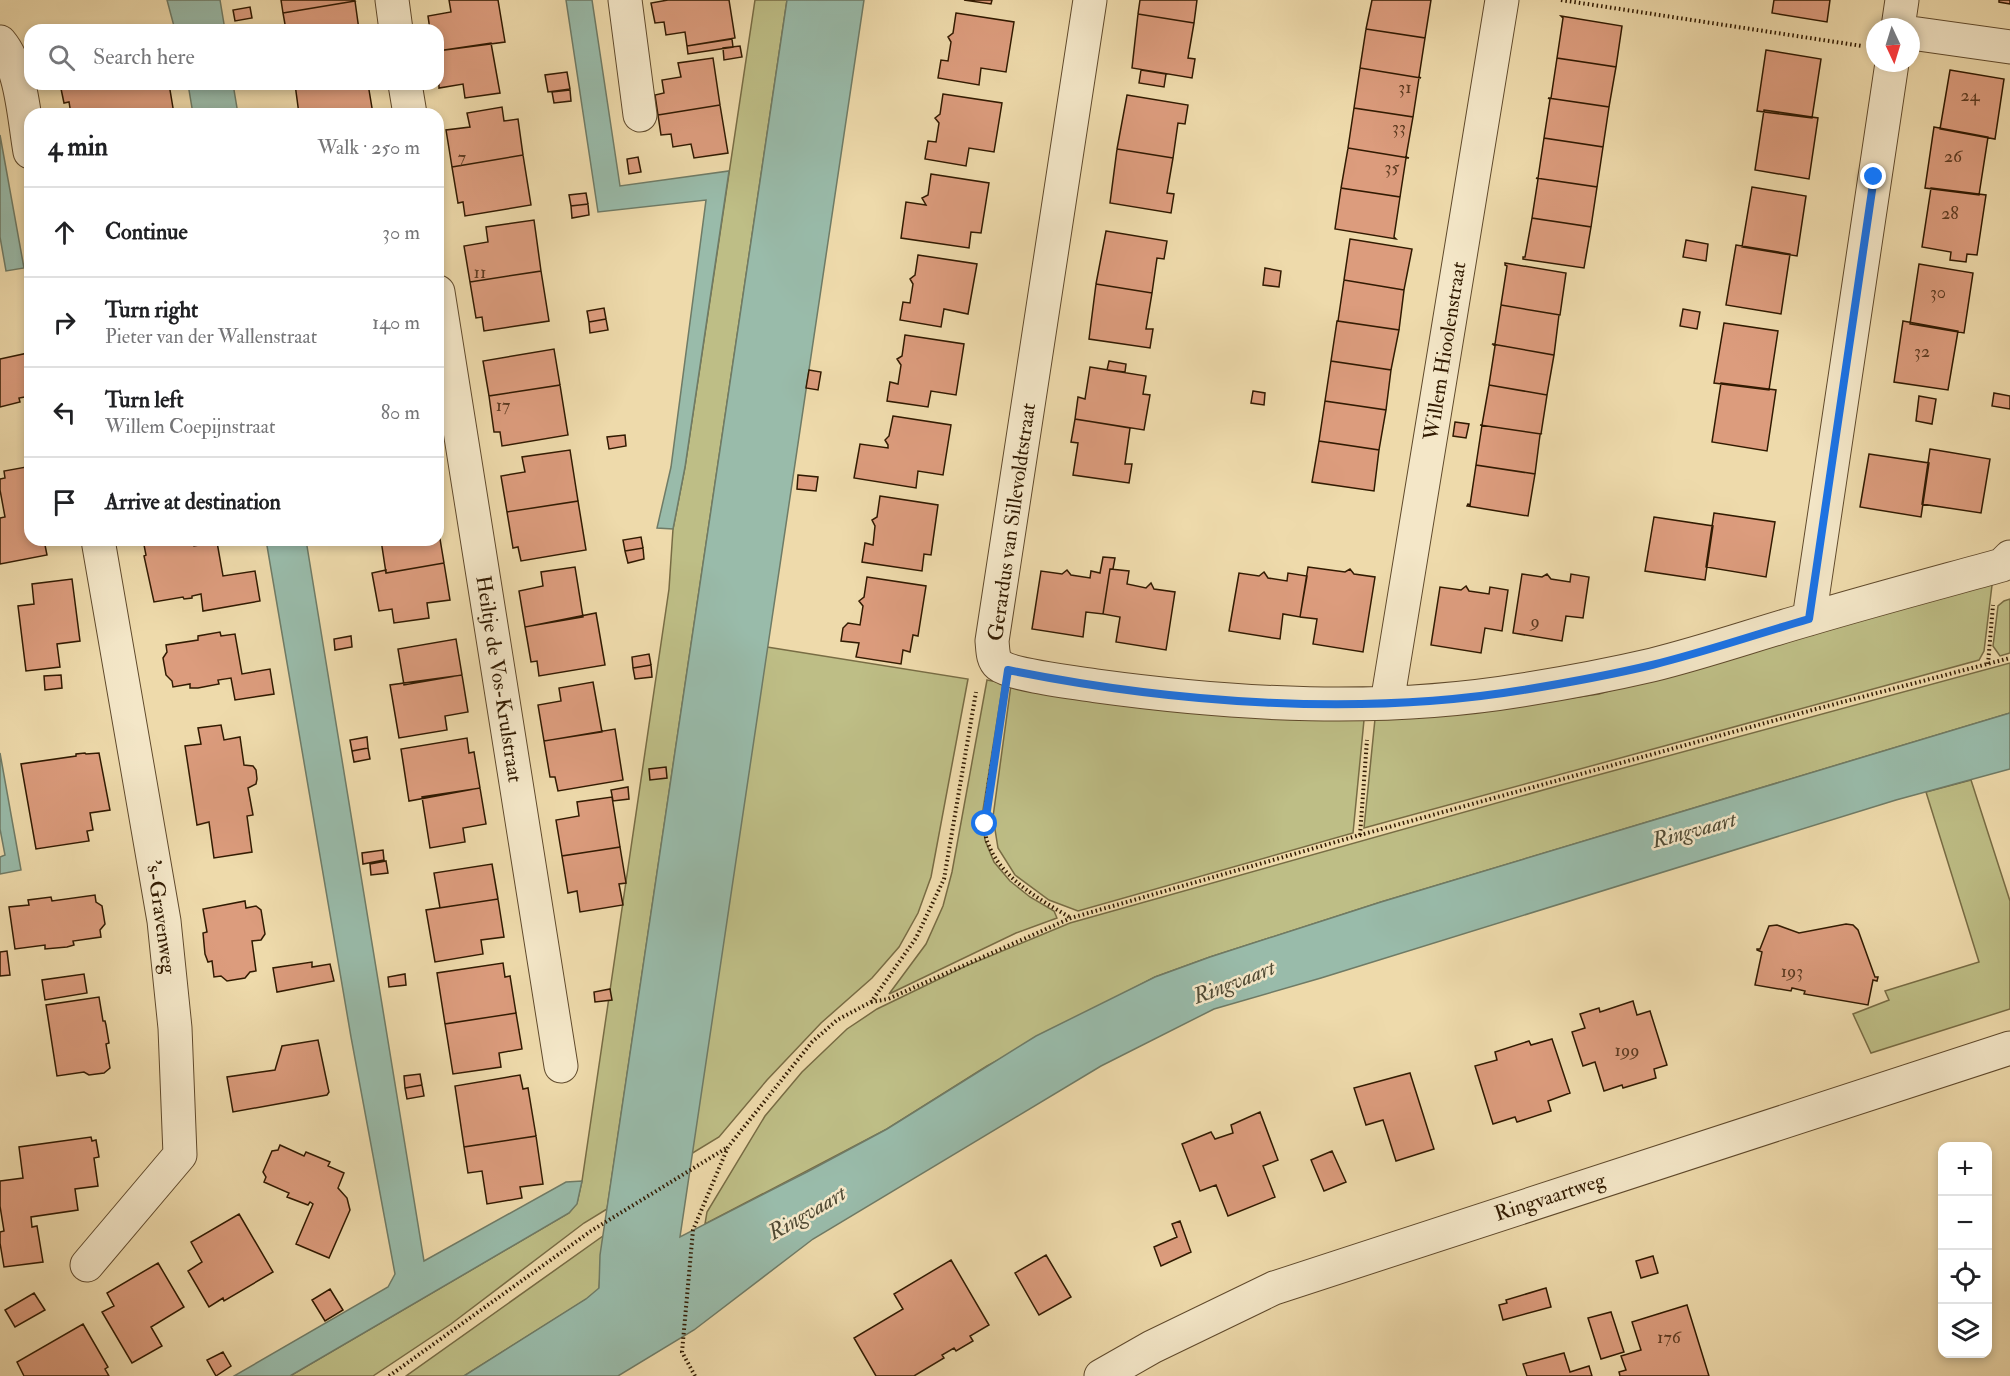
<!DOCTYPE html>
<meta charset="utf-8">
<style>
:root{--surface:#fff;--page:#f6f6f6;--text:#202124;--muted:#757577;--line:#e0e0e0}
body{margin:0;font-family:"IM FELL Double Pica",serif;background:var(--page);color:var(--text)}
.controls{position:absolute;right:18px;bottom:18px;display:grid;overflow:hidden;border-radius:12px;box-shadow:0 3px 9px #0003}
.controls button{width:54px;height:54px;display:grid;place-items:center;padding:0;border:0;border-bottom:2px solid var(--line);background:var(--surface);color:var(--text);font:30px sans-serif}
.compass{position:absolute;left:1866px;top:18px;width:54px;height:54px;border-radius:50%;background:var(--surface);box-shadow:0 3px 9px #0003;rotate:176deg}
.stop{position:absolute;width:18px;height:18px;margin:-14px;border:4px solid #1a73e8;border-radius:50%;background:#fff}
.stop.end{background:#1a73e8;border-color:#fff;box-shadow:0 2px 6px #0008}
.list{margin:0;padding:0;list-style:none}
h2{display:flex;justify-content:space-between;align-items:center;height:78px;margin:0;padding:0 24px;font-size:26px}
h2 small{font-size:20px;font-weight:400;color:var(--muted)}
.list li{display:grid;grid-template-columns:39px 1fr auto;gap:18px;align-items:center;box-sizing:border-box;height:90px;padding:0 24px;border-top:2px solid var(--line)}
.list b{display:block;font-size:22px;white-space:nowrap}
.list p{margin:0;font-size:20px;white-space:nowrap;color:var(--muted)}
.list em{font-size:20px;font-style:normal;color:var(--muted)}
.icon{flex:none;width:33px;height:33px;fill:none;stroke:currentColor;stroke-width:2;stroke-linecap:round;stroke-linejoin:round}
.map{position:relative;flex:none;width:2010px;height:1376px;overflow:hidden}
.search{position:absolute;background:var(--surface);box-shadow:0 3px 9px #0003;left:24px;top:24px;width:420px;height:66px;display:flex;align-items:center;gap:15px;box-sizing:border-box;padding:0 21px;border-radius:18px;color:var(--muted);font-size:22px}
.panel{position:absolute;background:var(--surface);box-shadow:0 3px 9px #0003;left:24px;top:108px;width:420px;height:438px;border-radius:18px}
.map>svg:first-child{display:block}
.green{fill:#bebe86;stroke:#786c44;stroke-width:1.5}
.water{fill:#9ba;stroke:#6f7b66;stroke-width:1.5}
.building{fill:#dc9c7d;stroke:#311a01;stroke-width:1.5}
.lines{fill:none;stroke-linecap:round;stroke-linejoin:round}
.minor-casing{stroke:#604a2c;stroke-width:35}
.path{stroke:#311a01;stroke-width:4;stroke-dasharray:1.5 3;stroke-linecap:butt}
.minor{stroke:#f4e7c8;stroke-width:33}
.route{stroke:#1a73e8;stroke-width:8}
.labels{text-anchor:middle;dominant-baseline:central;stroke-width:5;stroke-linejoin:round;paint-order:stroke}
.number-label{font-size:18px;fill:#5c3a20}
.street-label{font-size:21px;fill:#311a01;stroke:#f4e7c8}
.water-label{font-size:22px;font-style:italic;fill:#504a34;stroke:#f4e7c8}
</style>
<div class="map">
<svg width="2010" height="1376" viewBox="0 0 2010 1376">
<rect width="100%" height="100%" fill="#eedaab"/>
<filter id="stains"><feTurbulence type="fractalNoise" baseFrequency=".00333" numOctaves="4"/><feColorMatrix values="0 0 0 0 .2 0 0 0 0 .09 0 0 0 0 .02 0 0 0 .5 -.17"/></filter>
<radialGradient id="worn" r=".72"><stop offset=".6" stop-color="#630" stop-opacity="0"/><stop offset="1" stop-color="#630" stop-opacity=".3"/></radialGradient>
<path class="green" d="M755,0H787L607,1209L584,1223L451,1324L373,1376H290L569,1213L577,1203L582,1181L669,589L673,529L685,467Z
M1993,577L1984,651L1979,660L1364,828L1375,719L1459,714L1599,694Z
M2010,599V653L2000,656L1993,646L1998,606L2004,601Z
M767,647L968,679L931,877L918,913L899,947L872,978L821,1023L767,1080L719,1137L691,1154Z
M2010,663V713L1381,902L1210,957L1155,977L987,1066L887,1129L705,1224L707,1212L765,1116L802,1072L847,1029L877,1009L966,966L1070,923L1561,785Z
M987,680L1003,683L982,816L985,840L994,862L1010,881L1030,897L1054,911L1057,918L1016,933L889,994L926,944L943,906L952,872Z
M1011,685L1218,714L1304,720H1364L1353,833L1078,911L1049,900L1015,875L998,848L993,817Z
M1971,780L2010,901V1009L1871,1053L1853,1014L1889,1000L1885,991L1979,962L1926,792Z
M603,1236L599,1289L587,1299L464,1376H406Z"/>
<path class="water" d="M167,0H220L225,30H175Z
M566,0H592L620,186L729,171L685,467L673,529L657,528L671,467L706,200L598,212Z
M787,0H864L680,1237L807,1172L887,1129L1036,1036L1155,977L1210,957L1381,902L2010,713V769L1896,800L1321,978L1214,1009L1101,1066L813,1239L694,1330L618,1376H464L586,1299L599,1288L600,1255Z
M188,84H233L238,114H193Z
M0,135L24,268L6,271L0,237Z
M266,540H306L424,1261L566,1182L582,1181L577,1204L569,1213L290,1376H234L388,1287L395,1274L351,1037Z
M0,753L21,870L0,874V857L5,855L0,829Z"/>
<path class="building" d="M281,0H354L355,1L283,13Z
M449,0H498L505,42L438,51V30H430L428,16L451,12Z
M668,0H729L735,38L687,46L685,32L666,35L664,22L655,23L651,3Z
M964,0H992L991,4Z
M1140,0H1197L1194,23L1138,14Z
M1372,0H1431L1425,38L1366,29Z
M1774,0H1830L1827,22L1772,13Z
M1999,0H2010V4L1999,2Z
M355,1L359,30H286L283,13Z
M250,7L252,18L235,21L233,10Z
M956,13L1014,22L1006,72L981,68L979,85L938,78L941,60L948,61L951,42L948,37L953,33Z
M1138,14L1194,23L1188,58L1195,59L1192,78L1132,68Z
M1561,16L1622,26L1616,67L1557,58L1563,18Z
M1366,29L1425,38L1419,77L1421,78L1360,68Z
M732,39L733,47L688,54L687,46Z
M491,43L500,93L465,98L463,84L439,88L438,51Z
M740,46L742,57L724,60L723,48Z
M1766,50L1821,59L1812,118L1757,111Z
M713,58L720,105L658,115L655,95L664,93L662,80L681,77L678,63Z
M1557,58L1616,67L1609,107L1548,98H1551Z
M1360,68L1421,78H1419L1413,117L1354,108Z
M1141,70L1166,74L1164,87L1139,83Z
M1950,70L2004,79L1995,139L1940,129Z
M567,72L570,89L548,92L545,75Z
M60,84H169L174,114H71L69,102L64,103Z
M245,84H263V86L246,88Z
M295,84H368L373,114H299Z
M570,90L571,101L554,103L552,92Z
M943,94L1002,103L994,152L969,148L966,166L925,159L928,141L936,142L939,123L935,118L940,114Z
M1127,95L1188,105L1185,124L1178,123L1173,158L1117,149Z
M1548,98L1609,107L1603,147L1544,138L1550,99Z
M720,105L728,153L694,158L691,144L673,147L671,134L661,135L658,115Z
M502,107L504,121L518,119L523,155L452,167L446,130L470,127L467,113Z
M1354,108L1413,117L1406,157L1409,158L1348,148Z
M1764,110L1818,118L1809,179L1755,170Z
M1934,127L1988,137L1979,195L1925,188Z
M1544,138L1603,147L1597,187L1536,178H1538Z
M1348,148L1409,158H1406L1400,197L1341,188Z
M1117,149L1173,158L1167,193L1174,194L1171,213L1110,203Z
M523,155L531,205L465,216L463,202L458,203L452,167Z
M638,157L641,172L629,174L627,159Z
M931,174L989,183L981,233L971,232L969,248L901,238L906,202L926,205L922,198L928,195Z
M1536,178L1597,187L1591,227L1532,218L1538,179Z
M1752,187L1806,196L1797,256L1742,247Z
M1341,188L1400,197L1394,237L1396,239L1335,229Z
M1931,188L1986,195L1977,255L1967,254L1966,262L1950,260L1951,252L1922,247Z
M586,193L588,204L571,206L569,195Z
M588,204L589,215L572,218L571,206Z
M1532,218L1591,227L1584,268L1523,259V257H1525Z
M534,220L541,271L470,282L464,246L488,242L486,227Z
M1106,231L1167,241L1164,259L1157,258L1152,293L1096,284Z
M1350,239L1412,249L1404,290L1344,280Z
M1686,240L1708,244L1706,261L1683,257Z
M1736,245L1790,254L1781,314L1726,305Z
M918,255L977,264L968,314L944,309L941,327L900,320L903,302L910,303L913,284L910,279L915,275Z
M1505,263L1566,273L1560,315L1501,305L1507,266L1505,265Z
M1919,264L1973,273L1964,333L1910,324Z
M1265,268L1281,271L1279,287L1263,285Z
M541,271L549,321L484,331L482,317L476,318L470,282Z
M1344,280L1404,290L1399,330L1338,321Z
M1096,284L1152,293L1146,329H1153L1150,348L1089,339Z
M1501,305L1560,315H1559L1554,355L1492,344H1495Z
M604,308L606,319L589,322L587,311Z
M1683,309L1700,312L1697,329L1680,326Z
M606,319L608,330L590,333L589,322Z
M1337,321L1399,330L1391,370L1331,361Z
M1903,321L1958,331L1948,390L1894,382Z
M1724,323L1778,331L1769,390L1714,383Z
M905,335L964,344L956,395L931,391L928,407L887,401L890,382L898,384L901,365L897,359L902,356Z
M1492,344L1554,355L1547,395L1489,385L1495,346Z
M554,349L560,385L489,396L483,361Z
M28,353L30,360V396L19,398L20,402L0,407V359Z
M1109,361L1126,364L1125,372L1107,370Z
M1331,361L1391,370L1386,410L1325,401Z
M1090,367L1146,376L1143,394L1150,395L1144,430L1075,419L1078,397L1085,399Z
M809,370L821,372L818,390L806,388Z
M1721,383L1776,390L1767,451L1712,442Z
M560,385L568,435L502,446L500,432H494L489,396Z
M1489,385L1547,395L1541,434L1480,425H1482Z
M1253,391L1265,393L1264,405L1251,403Z
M1994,393L2010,396V409L1992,406Z
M1919,396L1936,399L1932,424L1916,421Z
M1325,401L1386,410L1379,450L1319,441Z
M893,416L951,425L943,475L918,471L916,488L854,478L860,444L888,448V445L885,440L889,436Z
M1075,419L1130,428L1125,464H1132L1129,483L1073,475L1078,443L1071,442Z
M1455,422L1469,424L1466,438L1453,436Z
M1480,425L1541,434L1540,435L1535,474L1476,465L1482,425Z
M625,435L626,446L609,449L607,437Z
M1319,441L1379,450L1374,491L1312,482Z
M1930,449L1990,459L1981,513L1922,504Z
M570,450L578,501L507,512L501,476L525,472L522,457Z
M1869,454L1929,463L1921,517L1860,507Z
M1476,465L1535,474L1528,516L1467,506L1468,504L1470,505Z
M26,467L27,473H30V540H44L47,555L0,564V518L5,517L0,490V479L5,478L4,471Z
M798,475L818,477L816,491L797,489Z
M880,496L938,505L931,555L924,554L922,571L862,562L865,543L873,545L875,526L872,520L877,517Z
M578,501L586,550L521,561L518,547L513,548L507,512Z
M1714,513L1775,522L1766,577L1706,567Z
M1654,517L1713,526L1705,580L1645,571Z
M438,527L444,563L386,573L381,540H438Z
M641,537L643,548L625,551L623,540Z
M143,540H193L194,546L217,542L223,576L255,571L260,601L203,611L201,594L192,596V598L184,599L183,597L154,602L144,556L146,555Z
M643,548L644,559L628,563L625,551Z
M1103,557L1115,558L1113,569H1110L1103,614L1086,612L1083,637L1032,629L1041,571L1062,574L1067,570L1071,575L1090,578L1091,571L1100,573Z
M444,563L450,600L427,603L429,618L394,623L392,609L379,611L372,573L386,570V573Z
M575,567L583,617L525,627L519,591L543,586L541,572Z
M1308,567L1345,572L1350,569L1354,574L1375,577L1363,652L1313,644L1317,619L1300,617Z
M1110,569L1129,571L1127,584L1146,588L1151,583L1154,589L1175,592L1166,650L1116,642L1120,617L1103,614Z
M1264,572L1268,578L1287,581L1288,573L1307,576L1300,617L1283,614L1280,639L1229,631L1239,573L1259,576Z
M1522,574L1542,577L1547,574L1551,579L1570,582L1571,574L1589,577L1583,618L1566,616L1562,641L1513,633Z
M867,577L926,586L918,636L913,635L910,652L903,650L901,664L856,657L859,643L841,641L843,628L848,623L860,625L863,606L859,601L864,597Z
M72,579L80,641L57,644L60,667L26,671L18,606L34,604L32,584Z
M1466,586L1469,591L1489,594L1490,587L1508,590L1502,631L1485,628L1481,653L1431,645L1440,587L1461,590Z
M596,613L605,665L539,676L537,661L531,662L525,627Z
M220,632L221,636L235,634L242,674L270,669L274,694L235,700L231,678L218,680L219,684L198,688H190V684L173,687L172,681L166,675L163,658L167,652L166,645L198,640V636Z
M351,636L352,647L335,650L334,639Z
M456,639L462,675L404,685L398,649Z
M649,654L651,665L633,668L632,657Z
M651,665L652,677L635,679L633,668Z
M61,675L62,688L45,690L44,676Z
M462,675L468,712L445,716L447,730L399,738L390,685Z
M593,682L602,732L544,741L538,705L561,701L559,688Z
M221,725L224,740L240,737L244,765L253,766L256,770L257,779L256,784L248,788L253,815L247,816L252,852L214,858L209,822L197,825L185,746L201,744L198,728Z
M615,729L623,780L558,791L555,777H550L544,741Z
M367,737L368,748L352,751L350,740Z
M467,738L469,753L474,752L480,788L409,801L401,749Z
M368,748L370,759L354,762L352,751Z
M85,753L86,754L99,753L110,810L90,813L93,830L87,831L89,841L36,849L21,764L76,756V754Z
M666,767L667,778L650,780L649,769Z
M628,787L629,799L613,801L611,790Z
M480,788L486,824L463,828L465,842L430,848L422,797Z
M612,797L620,847L562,856L556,820L579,816L577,802Z
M620,847L626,883L619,884L623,905L580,912L577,891L568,893L562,856Z
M383,850L384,860L363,864L362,853Z
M386,861L388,873L371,875L370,864Z
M492,864L498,899L440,908L434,873Z
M95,895L96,902L102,906L105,924L100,930L101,937L73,941L74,945L67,947L45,949V945L15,949L9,907L29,905L28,900L51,897L52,901Z
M498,899L504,937L481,940L483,954L435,962L426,910Z
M245,901L246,908L256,906L261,910L265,934L261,940L252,941L256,971L250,972L245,978L227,981L221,976L214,977L212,961L208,962L205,954L203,933L207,932L203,909Z
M1846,924L1853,925L1858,930L1875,977H1878L1877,981L1873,980L1868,1005L1804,994L1805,991L1792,988L1791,991L1755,985L1762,952L1757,950V949H1760L1769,926L1777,925L1799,933Z
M7,951L10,975L0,976V952Z
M312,962V967L330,964L334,981L277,992L273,968Z
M503,963L505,977L510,976L516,1013L445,1024L437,973Z
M84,974L87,993L45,1000L42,980Z
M405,974L406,985L389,987L388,977Z
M610,989L612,1000L595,1002L594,992Z
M99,997L103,1021H105L106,1025L109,1043L106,1044L110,1068L104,1073L89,1075L84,1072L57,1076L46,1005Z
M1633,1001L1637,1015L1650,1011L1667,1065L1654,1069L1656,1078L1623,1088L1622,1085L1604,1091L1595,1062L1583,1066L1572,1032L1585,1028L1580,1014L1599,1008L1600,1012Z
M516,1013L522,1049L499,1053L501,1067L453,1074L445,1024Z
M1552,1039L1570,1093L1548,1101L1551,1111L1517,1122L1515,1117L1493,1124L1475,1066L1497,1060L1495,1052L1529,1041L1531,1045Z
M318,1040L329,1092L327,1095L233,1112L227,1077L275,1070L282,1046Z
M1410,1073L1434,1149L1396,1161L1383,1120L1366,1125L1354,1088Z
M420,1074L422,1085L405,1088L404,1076Z
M520,1075L523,1089L528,1088L536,1136L464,1147L455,1086Z
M422,1085L424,1096L407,1099L405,1088Z
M1260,1112L1278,1160L1263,1166L1275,1197L1228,1216L1216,1185L1200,1191L1182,1144L1211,1132L1215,1139L1233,1133L1231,1125Z
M536,1136L543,1184L520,1187L522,1198L487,1204L482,1171L468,1173L464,1147Z
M91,1137L92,1141L96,1140L99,1157L94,1158L98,1186L75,1189L78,1210L31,1217L32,1227L37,1226L43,1262L4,1267L0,1243V1232L4,1231L0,1206V1181L23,1178L19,1147Z
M280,1145L304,1156L306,1152L330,1162L328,1166L344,1173L338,1188L347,1198L350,1210L329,1258L296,1244L313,1204L310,1202L308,1205L287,1197L289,1193L264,1182L266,1177L263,1172L272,1151L278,1150Z
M1332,1151L1346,1182L1324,1191L1311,1160Z
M239,1214L273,1272L224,1301L223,1298L209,1307L188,1271L202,1262L191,1242Z
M1180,1221L1191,1252L1161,1266L1154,1247L1177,1237L1172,1224Z
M1046,1255L1071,1297L1039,1315L1015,1273Z
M1653,1256L1658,1273L1641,1278L1636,1261Z
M951,1260L989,1325L970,1336L973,1341L956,1351L954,1348L942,1355L944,1358L914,1376H876L854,1338L903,1309L894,1294Z
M158,1263L184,1307L151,1327L162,1346L132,1363L102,1312L114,1306L107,1293Z
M1546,1288L1551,1307L1503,1320L1499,1305L1507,1303L1506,1300Z
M330,1289L343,1310L325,1321L312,1300Z
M34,1293L45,1310L15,1327L5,1310Z
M1687,1305L1709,1376H1620L1619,1372L1626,1370L1621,1356L1641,1350L1632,1322Z
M1611,1312L1624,1352L1601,1359L1588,1318Z
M83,1324L108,1367L105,1369L109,1376H24L17,1362Z
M223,1352L231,1366L216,1376L207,1360Z
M1564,1353L1570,1372L1589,1366L1592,1376H1527L1523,1364Z"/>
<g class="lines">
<defs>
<path id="minor" d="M392,0L396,30
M625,0L640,115
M1090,0L992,641C993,649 992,659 999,665C1011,675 1078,683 1097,686C1237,705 1382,713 1522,690C1566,683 1609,675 1652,665C1705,652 1756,634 1809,619C1873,600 1937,583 2002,565L2010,557
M1898,27L1902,0
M1911,33L2010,47
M0,42C22,68 24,118 30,152
M405,84L410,114
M438,292L561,1066
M1809,619L1892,63
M1387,703L1502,0
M87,1265L180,1155L175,1028L164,921L98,540
M1101,1376L1152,1347L1274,1288L2010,1048"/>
</defs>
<use href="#minor" class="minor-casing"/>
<path class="path" d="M1561,0L1862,46
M1988,664L1993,605
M1003,703C998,732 979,818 987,841C1000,878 1039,899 1071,918
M1360,835L1367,740
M871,1002L888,999L1071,918L1360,835L1816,709L2010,658
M389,1376L591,1231L728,1147
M695,1376L682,1352L693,1230L728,1147L812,1042L837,1020L871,1002L916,938L944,879L976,692"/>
<use href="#minor" class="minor"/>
</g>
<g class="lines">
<path class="route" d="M985,824L1008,670C1171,703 1358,717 1523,690C1566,683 1610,675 1652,665C1705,652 1757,634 1809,619L1874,177"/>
</g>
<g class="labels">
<g class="number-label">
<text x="1405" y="87">31</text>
<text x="1970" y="95">24</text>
<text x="1399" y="127">33</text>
<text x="1953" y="156">26</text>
<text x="462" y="157">7</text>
<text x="1392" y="167">35</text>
<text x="1950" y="213">28</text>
<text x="480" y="272">11</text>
<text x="1938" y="292">30</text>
<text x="1922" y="351">32</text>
<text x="503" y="405">17</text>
<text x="1535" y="621">9</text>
<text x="1792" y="971">193</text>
<text x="1627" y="1050">199</text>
<text x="1669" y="1337">176</text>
</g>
<g class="street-label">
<text transform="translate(1445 351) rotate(-81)">Willem Hioolenstraat</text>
<text transform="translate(1012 522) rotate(-82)">Gerardus van Sillevoldtstraat</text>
<text transform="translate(499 679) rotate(81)">Heiltje de Vos-Krulstraat</text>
<text transform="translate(161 917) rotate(82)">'s-Gravenweg</text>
<text transform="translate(1550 1197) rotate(-18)">Ringvaartweg</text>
</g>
<g class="water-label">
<text transform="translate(1694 830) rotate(-15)">Ringvaart</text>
<text transform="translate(1234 982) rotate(-21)">Ringvaart</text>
<text transform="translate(807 1213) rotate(-30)">Ringvaart</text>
</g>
</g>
<rect width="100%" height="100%" filter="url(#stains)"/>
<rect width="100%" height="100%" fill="url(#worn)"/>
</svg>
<div class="controls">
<button>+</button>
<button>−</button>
<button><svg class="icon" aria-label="locate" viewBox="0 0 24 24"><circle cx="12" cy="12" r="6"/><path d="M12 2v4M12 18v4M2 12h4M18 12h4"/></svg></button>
<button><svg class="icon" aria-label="layers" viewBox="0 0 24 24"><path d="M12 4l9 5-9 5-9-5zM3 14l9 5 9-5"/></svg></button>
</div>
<svg class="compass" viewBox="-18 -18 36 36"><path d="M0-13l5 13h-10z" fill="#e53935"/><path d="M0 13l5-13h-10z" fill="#757577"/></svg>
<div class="stop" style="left:985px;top:824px"></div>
<div class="stop end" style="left:1874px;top:177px"></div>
<div class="search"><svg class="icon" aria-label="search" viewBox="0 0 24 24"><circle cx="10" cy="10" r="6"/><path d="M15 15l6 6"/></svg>Search here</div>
<section class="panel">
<h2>4 min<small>Walk · 250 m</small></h2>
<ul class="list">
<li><svg class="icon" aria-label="ahead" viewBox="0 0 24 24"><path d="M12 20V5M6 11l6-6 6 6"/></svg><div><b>Continue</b></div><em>30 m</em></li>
<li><svg class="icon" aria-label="right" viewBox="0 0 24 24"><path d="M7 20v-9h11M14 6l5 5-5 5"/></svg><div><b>Turn right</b><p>Pieter van der Wallenstraat</p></div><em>140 m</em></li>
<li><svg class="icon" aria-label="left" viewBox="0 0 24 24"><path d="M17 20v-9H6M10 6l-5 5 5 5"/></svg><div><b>Turn left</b><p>Willem Coepijnstraat</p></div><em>80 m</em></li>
<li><svg class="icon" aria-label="arrive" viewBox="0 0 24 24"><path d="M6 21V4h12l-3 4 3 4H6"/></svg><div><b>Arrive at destination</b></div></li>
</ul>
</section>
</div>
